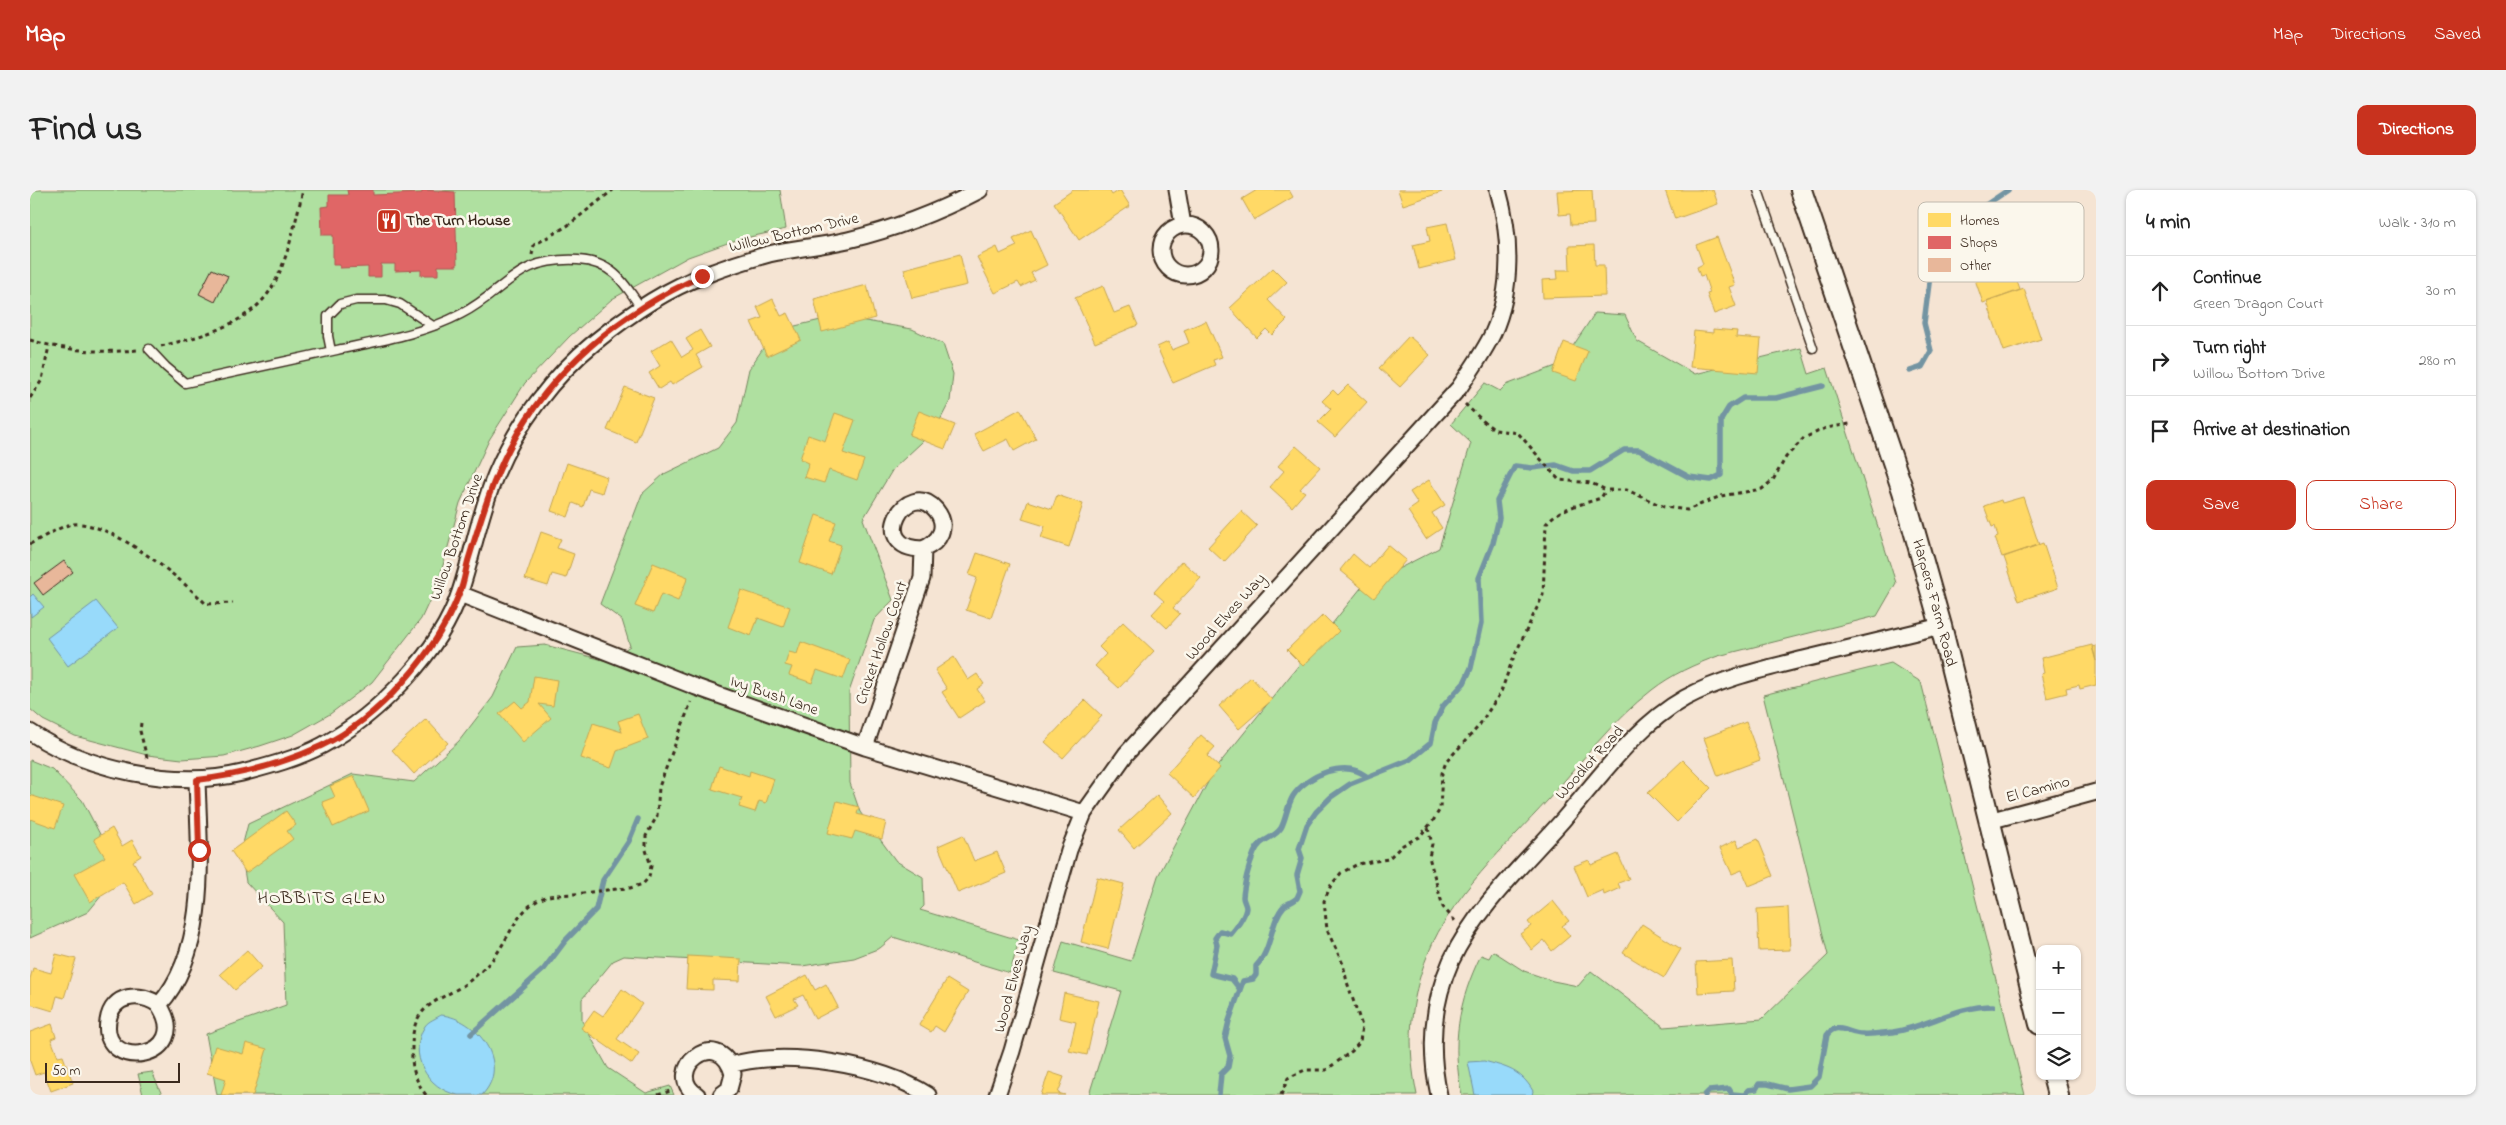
<!DOCTYPE html>
<meta charset="utf-8">
<style>
:root{--surface:#fff;--page:#f2f2f2;--text:#222;--muted:#767676;--line:#e0e0e0;--accent:#c8321e}
body{margin:0;font-family:"Indie Flower",sans-serif;background:var(--page);color:var(--text)}
.controls{position:absolute;right:15px;bottom:15px;display:grid;overflow:hidden;border-radius:10px;box-shadow:0 1px 4px #0004}
.controls button{width:45px;height:45px;display:grid;place-items:center;padding:0;border:0;border-bottom:1px solid var(--line);background:var(--surface);color:var(--text);font:25px sans-serif}
.scale{position:absolute;left:15px;bottom:12px;width:135px;box-sizing:border-box;padding-left:5px;border:2px solid #3b2a1e;border-top:0;font-size:14px;line-height:18px;white-space:nowrap;color:#3b2a1e;-webkit-text-stroke:4px #fbf7ec;paint-order:stroke}
.stop{position:absolute;width:15px;height:15px;margin:-11px;border:4px solid #c8321e;border-radius:50%;background:#fff}
.stop.end{background:#c8321e;border-color:#fff;box-shadow:0 1px 5px #0008}
.list{margin:0;padding:0;list-style:none}
h2{display:flex;justify-content:space-between;align-items:center;height:65px;margin:0;padding:0 20px;font-size:21px}
h2 small{font-size:16px;font-weight:400;color:var(--muted)}
.list li{display:grid;grid-template-columns:32px 1fr auto;gap:15px;align-items:center;box-sizing:border-box;height:70px;padding:0 20px;border-top:1px solid var(--line)}
.list b{display:block;font-size:19px;white-space:nowrap}
.list p{margin:0;font-size:16px;white-space:nowrap;color:var(--muted)}
.list em{font-size:16px;font-style:normal;color:var(--muted)}
.actions{display:flex;gap:10px;padding:15px 20px}
.actions a{flex:1;padding:11px 0;border:1px solid var(--accent);border-radius:10px;text-align:center;font-size:18px;color:var(--accent)}
.actions .main{background:var(--accent);color:#fff}
.icon{flex:none;width:28px;height:28px;fill:none;stroke:currentColor;stroke-width:2;stroke-linecap:round;stroke-linejoin:round}
.map{position:relative;flex:none;width:2066px;height:905px;overflow:hidden;border-radius:10px}
header{display:flex;align-items:center;gap:30px;box-sizing:border-box;height:70px;padding:0 25px;background:var(--accent);color:#fff}
header strong{font-size:24px}
nav{display:flex;gap:28px;margin-inline-start:auto;font-size:18px}
.intro{display:flex;align-items:center;justify-content:space-between;box-sizing:border-box;height:120px;padding:0 30px}
h1{margin:0;font-size:35px}
.button{padding:12px 22px;border-radius:10px;background:var(--accent);color:#fff;font-size:18px;font-weight:700}
main{display:flex;gap:30px;padding:0 30px}
aside{flex:1;background:var(--surface);border-radius:10px;box-shadow:0 1px 4px #0004}
.map>svg:first-child{display:block}
.green{fill:#afe0a0;stroke:#75855f}
.water{fill:#98dafa;stroke:#7394a2}
.homes{fill:#ffd966;stroke:#c4a450}
.shops{fill:#e06666;stroke:#ae5450}
.lines{fill:none;stroke-linecap:round;stroke-linejoin:round}
.stream{stroke:#7394a2;stroke-width:5.5}
.building{fill:#e8b79a;stroke:#3b2a1e}
.lane-casing{stroke:#3b2a1e;stroke-width:11}
.street-casing{stroke:#3b2a1e;stroke-width:19}
.secondary-casing{stroke:#3b2a1e;stroke-width:24}
.path{stroke:#3b2a1e;stroke-width:3;stroke-dasharray:4 4;stroke-linecap:butt}
.lane{stroke:#fbf7ec;stroke-width:8}
.street{stroke:#fbf7ec;stroke-width:15}
.secondary{stroke:#fbf7ec;stroke-width:20}
.route{stroke:#c8321e;stroke-width:6}
.labels{text-anchor:middle;dominant-baseline:central;stroke-width:5;stroke-linejoin:round;paint-order:stroke}
.poi-label{font-size:16px;font-weight:bold;fill:#3b2a1e;stroke:#fbf7ec;text-anchor:start}
.street-label{font-size:16px;fill:#3b2a1e;stroke:#fbf7ec}
.neighbourhood-label{font-size:18px;letter-spacing:1px;fill:#3b2a1e;stroke:#fbf7ec}
.key{fill:#fbf7ec;stroke:#c1baae;stroke-width:1}
.key-label{font-size:14px;fill:#3b2a1e}
</style>
<header>
<strong>Map</strong>
<nav><a>Map</a><a>Directions</a><a>Saved</a></nav>
</header>
<div class="intro"><h1>Find us</h1><a class="button">Directions</a></div>
<main>
<div class="map">
<svg width="2066" height="905" viewBox="0 0 2066 905">
<rect width="100%" height="100%" fill="#f5e4d3"/>
<filter id="ink" filterUnits="userSpaceOnUse"><feTurbulence type="fractalNoise" baseFrequency=".02" numOctaves="2"/><feDisplacementMap in="SourceGraphic" scale="10" xChannelSelector="R" yChannelSelector="G"/><feConvolveMatrix kernelMatrix="1 2 1 2 8 2 1 2 1" color-interpolation-filters="sRGB"/></filter>
<g filter="url(#ink)">
<path class="green" d="M0,0H750L756,39L706,50L658,67L582,109L540,146L495,193L459,250L430,313L409,390L391,429L342,492L300,524L263,545L230,556L194,566L152,569L117,565L45,546L13,530L0,519Z
M1565,123L1595,125L1607,151L1665,184L1771,158L1779,184L1797,178L1866,393L1847,426L1688,466C1665,474 1641,485 1622,500C1582,531 1551,572 1518,610C1476,656 1421,706 1398,764C1379,810 1377,857 1387,905H1059L1091,801L1024,783L1033,751L1101,771L1128,686L1185,579L1331,398L1409,358L1441,253L1421,234L1455,193L1470,201L1476,195L1531,174Z
M795,129H824L882,139L913,154L923,184L920,211L905,240L863,279L833,329L863,410L844,430L819,502L820,593L830,622L866,671L893,687L894,716L890,720L989,750L980,783L863,747L850,758L824,768L772,776L594,766L583,771L552,809V831L578,878L616,903L640,896L644,905H187L176,844L256,815L253,732L216,692L211,661L218,634L323,584L384,592L429,551L463,507L487,457L515,455L577,471L600,456L592,430L570,414L612,304L634,284L688,258L707,233L719,179L738,151L765,136Z
M1861,473L1891,492L1995,905H1432C1421,855 1428,811 1451,765L1459,768L1463,761L1494,781L1523,791L1548,796L1561,781L1634,837L1732,829L1798,765L1733,505Z
M0,570L22,579L52,610L84,671L77,699L58,722L0,748Z
M122,882L132,905H113L108,884Z"/>
<path class="water" d="M3,404L14,417L1,427L0,407Z
M66,411L88,438L38,476L17,448Z
M411,825C447,828 482,874 452,905C444,905 436,905 428,905C397,899 377,864 395,836C398,831 407,828 411,825Z
M1454,871C1476,877 1491,880 1503,901L1502,905H1445L1438,872Z"/>
<path class="homes" d="M1043,0H1079L1082,5L1090,0L1100,16L1049,50L1024,13Z
M1227,0H1259L1263,7L1224,30L1212,9Z
M1368,0H1411L1412,2L1373,15Z
M1562,0L1564,34L1541,35L1540,24L1529,25L1527,1Z
M1635,0H1683L1688,14L1645,29Z
M1417,33L1426,70L1389,79L1383,55L1400,51L1397,37Z
M1001,40L1017,75L1001,83L1005,90L991,97L988,92L965,103L947,67L967,57L970,64L987,56L983,49Z
M1687,47L1705,95L1699,97L1706,116L1684,124L1677,104L1680,103L1674,85L1670,86L1667,77L1673,74L1666,55Z
M1564,55L1565,75H1574L1575,106L1513,108L1512,90L1528,89L1527,80H1540L1539,56Z
M1975,56L1990,100L1953,113L1938,69Z
M930,64L937,95L882,108L874,79Z
M1243,78L1257,92L1238,110L1257,130L1242,145L1236,139L1227,148L1200,118Z
M837,95L845,128L792,142L784,109Z
M1073,96L1084,123L1100,117L1108,135L1065,153L1045,108Z
M1994,99L2011,149L1974,161L1957,112Z
M743,109L751,126L758,123L771,150L737,166L721,132L732,128L727,117Z
M1176,131L1192,167L1183,170L1185,175L1143,193L1127,157L1138,152L1142,160L1159,153L1154,140Z
M1683,139L1707,141L1706,147L1731,149L1728,183L1660,177L1664,141L1683,143Z
M670,140L680,157L666,165L673,177L642,195L640,192L629,199L619,183L630,176L621,161L641,149L652,167L663,160L656,149Z
M1379,146L1400,165L1370,197L1349,178Z
M1534,152L1558,161L1546,191L1523,183Z
M1318,195L1337,212L1305,247L1288,232L1301,219L1292,211L1303,200L1308,205Z
M595,197L624,208L606,252L577,240Z
M990,219L1006,249L984,261L978,249L954,261L944,244Z
M889,221L925,235L915,259L879,245Z
M805,223L825,230L813,263L834,270L827,290L799,280L794,293L774,287L779,273L770,269L778,245L795,251Z
M1266,256L1290,277L1270,299L1275,302L1262,317L1240,297L1254,281L1248,276Z
M537,273L577,287L572,303L559,299L553,317L543,313L538,327L521,321Z
M1399,290L1415,315L1402,323L1412,338L1396,349L1378,321L1388,314L1380,302Z
M1027,305L1053,314L1039,357L1011,348L1015,336L992,329L998,311L1022,319Z
M1993,307L2009,355L1972,367L1965,348L1968,347L1965,336L1962,337L1954,316L1971,310L1972,313Z
M1211,321L1227,336L1194,372L1178,357Z
M786,325L806,332L799,351L811,355L801,384L770,373Z
M511,342L531,349L527,358L544,364L536,388L522,384L518,396L495,389Z
M2013,353L2028,398L1989,411L1974,367Z
M1358,355L1376,370L1344,408L1310,380L1323,364L1339,378Z
M947,363L980,374L961,428L936,420L947,388L939,385Z
M1152,371L1171,388L1143,418L1150,424L1137,438L1122,424L1134,411L1124,402Z
M623,373L658,387L648,411L631,404L623,423L605,416Z
M711,400L760,417L753,437L728,428L721,446L698,437Z
M1293,425L1309,441L1273,476L1257,460Z
M1093,432L1124,461L1089,498L1065,476L1076,464L1069,457Z
M771,452L820,470L813,489L787,480L782,493L759,485L762,477L755,475L759,462L767,464Z
M2062,455L2066,471V495L2050,499L2049,495L2036,498L2037,503L2017,508L2011,484L2014,483L2011,468Z
M2066,456V471L2062,457Z
M924,467L938,490L947,484L954,494L947,499L955,511L929,528L912,502L917,499L905,480Z
M504,486L527,490L523,516L509,514L521,528L493,552L469,524L485,511L492,518L500,512Z
M1221,487L1242,510L1209,539L1189,516Z
M1055,510L1072,526L1033,568L1015,552Z
M608,524L618,549L587,561L581,578L551,568L563,533L592,542L588,531Z
M396,529L418,553L384,584L362,560Z
M1716,532L1730,570L1688,586L1674,548Z
M1171,545L1185,557L1177,566L1190,578L1164,608L1137,583Z
M1653,570L1681,598L1647,632L1618,603Z
M689,576L719,586L720,581L744,589L736,613L729,611L725,622L709,617L712,608L682,599Z
M324,586L339,621L303,637L292,612L305,607L300,596Z
M0,605L33,616L25,638L0,629Z
M1127,605L1142,623L1104,658L1089,640Z
M807,611L829,617L827,624L856,632L852,649L825,641L822,649L798,643Z
M256,621L266,635L257,641L263,649L216,683L201,661Z
M82,638L92,656L102,650L111,666L103,671L122,704L106,714L93,692L60,712L44,684L75,667L64,649Z
M933,645L944,671L967,662L976,683L928,703L908,656Z
M1728,649L1743,686L1719,696L1712,680L1702,684L1690,658L1706,650L1709,657Z
M1588,664L1599,689L1588,693L1590,698L1574,705L1573,700L1557,707L1544,676L1559,670L1561,675Z
M1067,687L1094,694L1078,759L1051,752Z
M1523,711L1539,731L1532,736L1540,746L1522,761L1514,750L1502,760L1490,744L1501,736L1498,732Z
M1758,717L1760,760L1729,761L1727,719Z
M1612,734L1651,759L1634,788L1593,763Z
M217,760L232,777L205,800L190,784Z
M26,764L46,769L34,808L27,806L23,821L0,814V789L3,778L21,783Z
M658,766L711,769L710,791L683,790V800L656,799Z
M1702,770L1704,801L1668,803L1666,772Z
M777,785L785,800L796,794L808,817L785,829L773,805L764,809L768,815L746,826L736,806Z
M917,789L938,802L914,842L905,836L901,842L889,835Z
M592,799L612,814L587,849L609,864L602,874L551,838L564,820L573,826Z
M1034,803L1069,811L1057,865L1039,861L1046,832L1029,828Z
M22,834L26,847L21,849L28,867L33,866L43,893L21,901L14,882L5,885L0,871V842Z
M216,853L237,859L223,905H191L196,889L177,883L185,856L213,864Z
M1019,882L1034,887L1028,903L1035,905H1011Z"/>
<path class="shops" d="M317,0H343V5L392,3V0L425,2L427,76H408V85H391V80L365,81V74H351V87H338V77L310,78V75H303V45H292L291,17L299,16V5H318Z"/>
<g class="lines">
<path class="stream" d="M1880,181L1892,177L1901,161L1894,133L1902,70L1913,52L1932,31L1978,0
M1209,798L1202,789L1181,784L1187,755L1185,748L1190,741L1201,744C1206,738 1215,726 1216,718C1216,714 1213,711 1213,707C1214,694 1219,675 1224,663C1231,647 1243,650 1251,638C1256,629 1257,616 1263,606C1277,585 1315,569 1336,586
M441,844L514,779L535,751L566,719L573,690L599,651L608,629
M1189,905L1191,884L1198,877L1200,866L1195,848L1199,831L1213,791L1223,789L1226,785V776C1242,761 1240,731 1254,716C1258,713 1263,712 1267,708L1270,701L1267,685L1272,668L1269,659L1277,635L1286,622L1301,607L1320,594L1380,570L1401,553L1405,533L1413,516L1434,493L1441,478L1451,433L1449,388L1463,353L1469,328L1467,311L1485,276L1502,278L1526,275L1543,281H1560L1594,260H1609L1659,287L1681,290L1691,285V230L1699,217L1713,208H1746L1793,196
M1675,905L1679,901L1699,899L1702,904L1713,905
M1715,905L1718,900L1726,899L1729,894H1738L1758,899L1780,896L1789,887L1797,845C1807,831 1818,844 1832,844C1842,845 1853,843 1863,842C1900,836 1925,816 1963,816"/>
</g>
<path class="building" d="M182,79L198,86L185,112L169,104Z
M34,371L43,382L13,405L4,393Z"/>
<g class="lines">
<defs>
<path id="lane" d="M1728,0L1783,158
M119,159L136,177L155,193C206,182 257,171 307,160C349,151 393,144 431,124C479,99 485,67 548,70C582,72 594,92 611,118
M301,161L298,146V126L310,114L326,110H356L370,114L403,136"/>
<path id="street" d="M1147,0L1153,35
M1131 60a25 25 0 1 1 50 0a25 25 0 1 1-50 0Z
M430,404L666,497L835,557L1054,623
M0,542C56,580 146,599 212,583C239,576 269,568 293,555C348,525 411,461 430,402C443,363 450,322 466,284C487,234 523,186 565,152C598,125 634,100 675,85C696,77 717,70 739,64C765,58 792,56 818,50C864,39 908,22 950,0
M835,557L892,388L893,359C910,352 919,336 906,320C877,286 836,359 893,359
M1959,631L2066,602
M129,815C165,869 70,884 78,831C82,803 111,802 129,815C180,758 169,661 167,590
M700,875C757,859 849,874 898,905
M667,905C631,882 689,833 703,884L699,899L691,905
M967,905L982,861L1039,660L1054,623L1096,564L1429,198C1441,180 1454,162 1463,143C1483,99 1481,45 1468,0
M1409,905C1399,860 1402,814 1421,771C1446,718 1493,675 1532,631C1569,589 1605,536 1655,508C1692,488 1734,479 1774,469C1820,458 1865,447 1911,436"/>
<g id="secondary">
<path id="s1" d="M1771,0L1873,301L1911,436L2010,834"/>
<path d="M2023,886L2028,905"/>
</g>
</defs>
<use href="#lane" class="lane-casing"/>
<use href="#street" class="street-casing"/>
<use href="#secondary" class="secondary-casing"/>
<path class="path" d="M502,65L504,55L537,36L583,0
M0,150C35,161 71,163 108,160
M131,156C169,147 219,135 241,99C257,74 266,29 273,0
M0,208L12,190L19,156
M1435,214L1453,231L1465,240L1488,243L1529,290L1561,293L1576,300H1597L1634,317L1657,320L1691,306L1732,299L1743,290L1756,267L1774,248L1796,238L1820,234
M0,354C12,348 26,339 38,335C73,324 153,390 176,414L203,413
M111,533L110,541L117,568
M1398,638L1402,654L1399,667L1413,717L1425,731
M396,905C385,890 381,877 382,859C382,819 399,815 429,798C441,791 452,781 461,771C479,751 485,719 513,708C522,704 534,705 544,704C563,702 581,699 600,698L613,694L619,687L621,676L616,660V646L627,626L629,597L661,512
M628,905L643,900
M1251,905L1258,888L1275,880H1296L1322,861L1330,852L1332,836L1317,792L1313,774L1297,740L1294,711L1301,695L1311,683L1328,674L1358,669L1373,655L1389,647L1403,631L1410,619L1412,583L1416,572L1448,537L1471,502L1482,471L1513,405L1516,334C1529,317 1552,315 1571,308L1576,300"/>
<use href="#lane" class="lane"/>
<use href="#street" class="street"/>
<use href="#secondary" class="secondary"/>
</g>
</g>
<g class="lines" filter="url(#ink)">
<path class="route" d="M169,660L167,590C210,585 252,574 291,556C349,529 406,463 429,404C434,394 435,382 438,371C450,332 461,293 480,257C521,179 592,121 672,86"/>
</g>
<defs>
<symbol id="restaurant-square" viewBox="-11 -11 22 22"><rect x="-9" y="-9" width="18" height="18" rx="4" fill="#c8321e" stroke="#fbf7ec"/><path d="M-5-6h1v4h1v-4h1v4h1v-4h1v5L-1.5 .5V6h-2V.5L-5-1ZM5-6V6H3V1.5H1.5Q1.5-4 5-6Z" fill="#fff"/></symbol>
</defs>
<g fill-rule="evenodd">
<use href="#restaurant-square" x="345" y="17" width="28" height="28"/>
</g>
<g class="labels">
<g class="poi-label">
<text x="376" y="31">The Turn House</text>
</g>
<g class="street-label">
<text transform="translate(764 43) rotate(-13)">Willow Bottom Drive</text>
<text transform="translate(427 347) rotate(-71)">Willow Bottom Drive</text>
<text stroke="none"><textPath href="#s1" startOffset="434">Harpers Farm Road</textPath></text>
<text transform="translate(1196 427) rotate(-48)">Wood Elves Way</text>
<text transform="translate(852 453) rotate(-71)">Cricket Hollow Court</text>
<text transform="translate(744 506) rotate(19)">Ivy Bush Lane</text>
<text transform="translate(1560 573) rotate(-48)">Woodlot Road</text>
<text transform="translate(2008 600) rotate(-15)">El Camino</text>
<text transform="translate(984 789) rotate(-75)">Wood Elves Way</text>
</g>
<g class="neighbourhood-label">
<text x="292" y="709">HOBBITS GLEN</text>
</g>
</g>
<rect x="1888" y="12" width="166" height="80" rx="8" class="key"/>
<rect x="1898" y="23" width="23" height="14" fill="#ffd966"/>
<rect x="1898" y="46" width="23" height="13" fill="#e06666"/>
<rect x="1898" y="68" width="23" height="14" fill="#e8b79a"/>
<g class="key-label">
<text x="1930" y="35">Homes</text>
<text x="1930" y="57">Shops</text>
<text x="1930" y="80">Other</text>
</g>
</svg>
<div class="controls">
<button>+</button>
<button>−</button>
<button><svg class="icon" aria-label="layers" viewBox="0 0 24 24"><path d="M12 4l9 5-9 5-9-5zM3 14l9 5 9-5"/></svg></button>
</div>
<div class="scale">50 m</div>
<div class="stop" style="left:169px;top:660px"></div>
<div class="stop end" style="left:672px;top:86px"></div>
</div>
<aside>
<h2>4 min<small>Walk · 310 m</small></h2>
<ul class="list">
<li><svg class="icon" aria-label="ahead" viewBox="0 0 24 24"><path d="M12 20V5M6 11l6-6 6 6"/></svg><div><b>Continue</b><p>Green Dragon Court</p></div><em>30 m</em></li>
<li><svg class="icon" aria-label="right" viewBox="0 0 24 24"><path d="M7 20v-9h11M14 6l5 5-5 5"/></svg><div><b>Turn right</b><p>Willow Bottom Drive</p></div><em>280 m</em></li>
<li><svg class="icon" aria-label="arrive" viewBox="0 0 24 24"><path d="M6 21V4h12l-3 4 3 4H6"/></svg><div><b>Arrive at destination</b></div></li>
</ul>
<div class="actions"><a class="main">Save</a><a>Share</a></div>
</aside>
</main>
